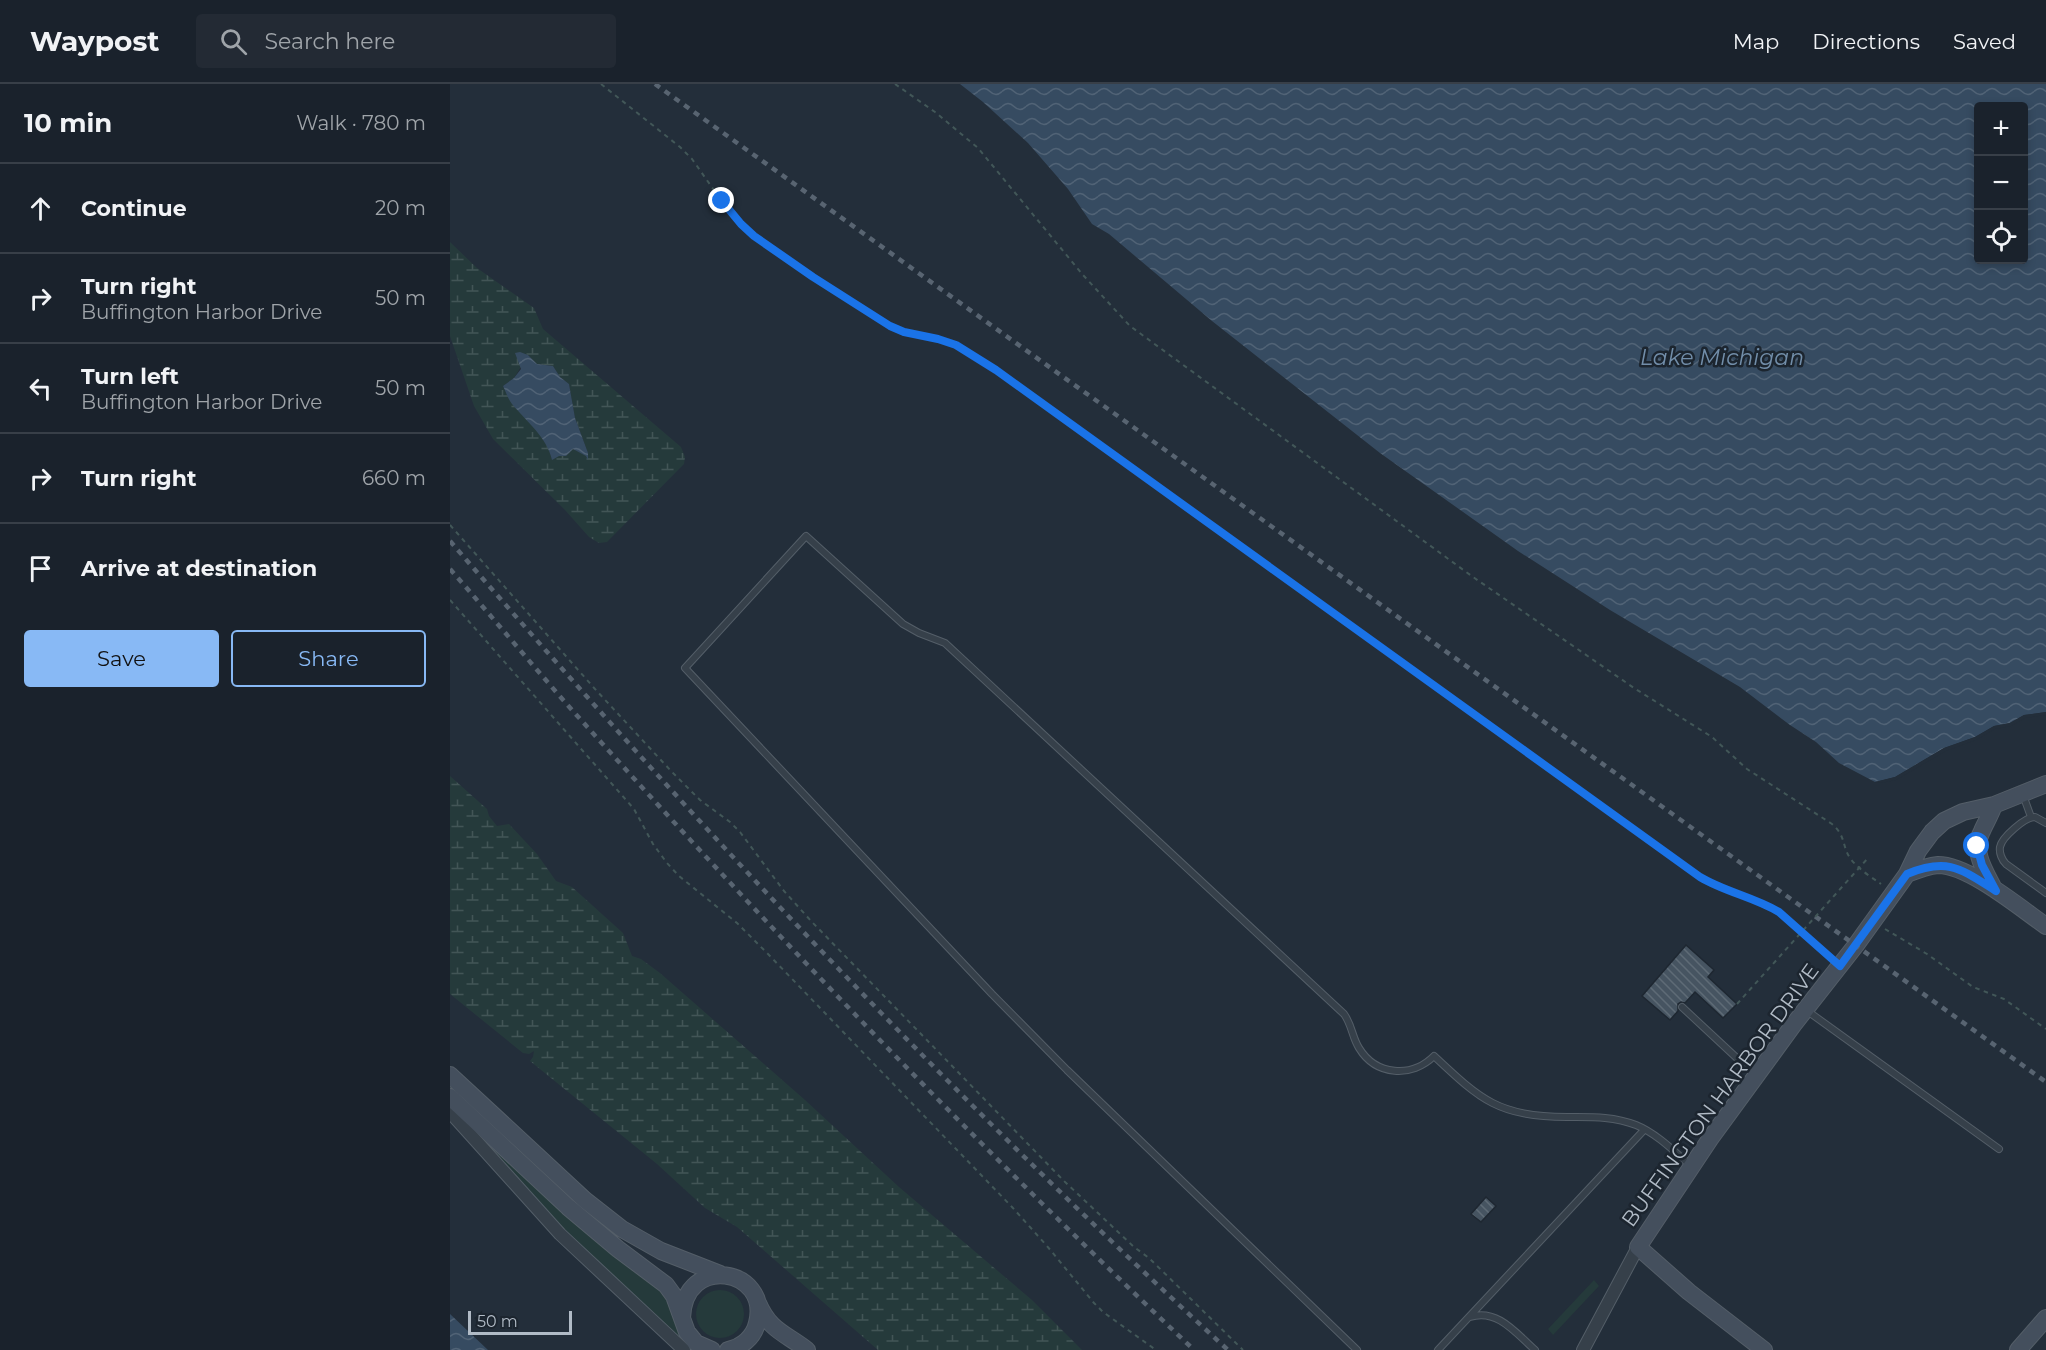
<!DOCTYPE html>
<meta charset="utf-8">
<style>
:root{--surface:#1a222c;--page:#232a34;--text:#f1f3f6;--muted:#9fa4a9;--line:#383f48;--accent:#88b9f5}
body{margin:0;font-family:Montserrat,sans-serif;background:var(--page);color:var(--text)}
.controls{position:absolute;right:18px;top:18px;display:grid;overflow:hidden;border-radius:6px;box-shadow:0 3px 9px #0003}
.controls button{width:54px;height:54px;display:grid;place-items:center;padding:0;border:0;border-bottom:2px solid var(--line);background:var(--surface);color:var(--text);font:30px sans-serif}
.scale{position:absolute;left:18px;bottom:15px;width:104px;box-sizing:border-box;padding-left:6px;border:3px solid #b1bbc6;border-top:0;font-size:16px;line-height:21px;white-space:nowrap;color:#b1bbc6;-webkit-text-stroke:4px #1c252f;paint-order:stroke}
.stop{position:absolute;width:18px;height:18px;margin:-14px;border:4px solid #1a73e8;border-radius:50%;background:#fff}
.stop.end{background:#1a73e8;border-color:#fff;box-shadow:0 2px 6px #0008}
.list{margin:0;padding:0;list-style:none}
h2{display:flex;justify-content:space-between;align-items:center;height:78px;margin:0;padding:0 24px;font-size:26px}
h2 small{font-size:20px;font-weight:400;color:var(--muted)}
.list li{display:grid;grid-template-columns:39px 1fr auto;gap:18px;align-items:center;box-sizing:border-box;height:90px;padding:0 24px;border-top:2px solid var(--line)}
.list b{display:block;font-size:22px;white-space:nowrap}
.list p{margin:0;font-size:20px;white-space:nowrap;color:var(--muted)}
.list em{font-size:20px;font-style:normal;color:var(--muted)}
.actions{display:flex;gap:12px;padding:18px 24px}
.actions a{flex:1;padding:14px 0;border:2px solid var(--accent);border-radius:6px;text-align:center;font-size:21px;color:var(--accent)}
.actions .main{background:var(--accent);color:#111}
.icon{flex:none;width:33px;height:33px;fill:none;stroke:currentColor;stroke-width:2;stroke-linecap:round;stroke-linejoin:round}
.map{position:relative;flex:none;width:1596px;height:1266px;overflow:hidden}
header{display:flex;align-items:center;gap:36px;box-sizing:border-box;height:84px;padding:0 30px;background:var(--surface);border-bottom:2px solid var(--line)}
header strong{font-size:28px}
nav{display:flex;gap:33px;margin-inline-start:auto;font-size:21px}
.search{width:420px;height:54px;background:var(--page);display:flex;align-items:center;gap:15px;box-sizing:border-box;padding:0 21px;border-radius:6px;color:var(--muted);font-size:22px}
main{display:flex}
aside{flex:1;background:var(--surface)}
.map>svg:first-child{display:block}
.green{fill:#253a3b}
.wetland{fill:url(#wetland-marsh);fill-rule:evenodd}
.water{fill:url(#water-waves);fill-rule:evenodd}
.pier{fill:#232e3a}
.building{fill:url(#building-back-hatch);stroke:#1e2731;stroke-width:1.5}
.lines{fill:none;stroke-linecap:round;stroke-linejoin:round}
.lane-casing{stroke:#545e68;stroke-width:8}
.street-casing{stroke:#545e68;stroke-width:14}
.secondary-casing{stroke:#545e68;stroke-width:18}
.path{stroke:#425758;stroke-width:2;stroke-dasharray:4.5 4.5;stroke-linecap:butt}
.lane{stroke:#36404a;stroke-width:6}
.street{stroke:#36404a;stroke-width:12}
.secondary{stroke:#444f5d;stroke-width:16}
.rail{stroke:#586471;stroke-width:4.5;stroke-dasharray:6 6;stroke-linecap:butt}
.path-bridge{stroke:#425758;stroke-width:2;stroke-dasharray:4.5 4.5;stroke-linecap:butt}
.route{stroke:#1a73e8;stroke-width:8}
.labels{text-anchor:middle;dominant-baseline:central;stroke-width:5;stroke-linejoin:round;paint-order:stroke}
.street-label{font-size:21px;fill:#b1bbc6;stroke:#1c252f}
.water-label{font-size:22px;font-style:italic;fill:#728eaa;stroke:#1c252f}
</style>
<header>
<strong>Waypost</strong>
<div class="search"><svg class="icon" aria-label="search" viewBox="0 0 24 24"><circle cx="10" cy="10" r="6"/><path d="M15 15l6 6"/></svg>Search here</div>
<nav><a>Map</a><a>Directions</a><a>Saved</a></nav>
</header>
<main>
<aside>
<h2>10 min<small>Walk · 780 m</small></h2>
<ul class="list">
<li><svg class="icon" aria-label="ahead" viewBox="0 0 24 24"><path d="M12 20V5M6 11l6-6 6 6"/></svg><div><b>Continue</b></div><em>20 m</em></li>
<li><svg class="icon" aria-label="right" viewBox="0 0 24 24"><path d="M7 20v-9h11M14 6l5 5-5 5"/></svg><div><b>Turn right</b><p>Buffington Harbor Drive</p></div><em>50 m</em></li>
<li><svg class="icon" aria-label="left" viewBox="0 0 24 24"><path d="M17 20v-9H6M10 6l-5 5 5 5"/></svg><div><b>Turn left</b><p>Buffington Harbor Drive</p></div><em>50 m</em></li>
<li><svg class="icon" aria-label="right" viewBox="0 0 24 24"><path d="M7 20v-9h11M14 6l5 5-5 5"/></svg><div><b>Turn right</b></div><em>660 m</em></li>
<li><svg class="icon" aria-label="arrive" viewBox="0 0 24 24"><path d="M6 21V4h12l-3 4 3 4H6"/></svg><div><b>Arrive at destination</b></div></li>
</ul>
<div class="actions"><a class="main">Save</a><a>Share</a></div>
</aside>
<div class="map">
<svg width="1596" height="1266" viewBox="0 0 1596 1266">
<defs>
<pattern id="wetland-marsh" width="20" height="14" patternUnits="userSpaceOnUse" patternTransform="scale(1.5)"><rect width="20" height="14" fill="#253a3b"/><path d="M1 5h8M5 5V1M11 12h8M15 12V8" fill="none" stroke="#425556"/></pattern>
<pattern id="water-waves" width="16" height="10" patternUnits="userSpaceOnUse" patternTransform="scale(1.5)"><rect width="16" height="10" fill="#364b61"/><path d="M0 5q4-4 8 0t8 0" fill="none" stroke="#516376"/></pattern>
<pattern id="building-back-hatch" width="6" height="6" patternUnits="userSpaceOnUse" patternTransform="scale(1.5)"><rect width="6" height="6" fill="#465461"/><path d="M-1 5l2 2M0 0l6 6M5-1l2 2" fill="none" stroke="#5e6b76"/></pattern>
</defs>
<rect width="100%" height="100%" fill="#232e3a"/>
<path class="green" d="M20,1040L217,1212L245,1266H241L121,1154Z
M1144,1196L1149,1202L1103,1251L1098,1245Z
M246 1230a24 24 0 1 1 48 0a24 24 0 1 1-48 0Z"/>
<path class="wetland" d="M0,158L27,184L84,224L93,245L231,363L235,373L234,380L157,458L149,459L139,453L115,426L43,355L24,322L0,252ZM78,271L87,280L103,282L110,293L119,300L125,334L138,369L137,372L123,365L102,375C95,346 65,329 53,302L64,294Z
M0,692L37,725L39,732L47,742L59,740L87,770L106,797L122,803L173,849L182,872L191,875L210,889L355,1016L449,1103L582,1216L632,1266H428L287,1143L255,1124L207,1080L80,977L83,973L84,967L79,970L73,969L0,910Z"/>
<path class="water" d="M510,0H1596V628L1574,631L1560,639L1544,642L1525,653L1494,664L1445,693L1425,698L1389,679L1366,658L1340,641L1290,603L1160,526L1068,467L930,369L762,237L659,150L642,140L618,105L578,59L533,18ZM1528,22H1574V176H1528Z
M70,268L78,271L87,280L103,282L110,293L119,300L125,334L138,369V376L136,372L123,365L116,372H109L102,376C97,353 76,337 62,320C58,315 56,308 53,302L64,294L71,285L65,269Z
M0,1230L38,1266H0Z"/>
<path class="pier" d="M1596,628V631L1575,634L1561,642L1545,645L1526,656L1496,667L1446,696L1431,699L1425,698L1445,693L1494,664L1525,653L1544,642L1560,639L1574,631Z"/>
<path class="building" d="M1236,861L1264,886L1258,893L1287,920L1273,934L1245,908L1235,919L1231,918L1228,920V927L1220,936L1192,912Z
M1036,1113L1046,1122L1031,1138L1021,1130Z"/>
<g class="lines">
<defs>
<path id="lane" d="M1573,711L1581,733
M1596,739L1585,733C1575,733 1552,753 1550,763C1549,769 1552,776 1556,780L1596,809
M1232,923L1304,990
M1356,926L1549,1065
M1020,1233C1047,1224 1066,1249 1085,1266
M907,1266L617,986L542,910L235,584L356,452L453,540L469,549L495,559L894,930C902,941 902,953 909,964C926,992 962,994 984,972C1032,1017 1048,1032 1117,1033C1141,1033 1163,1032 1186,1041C1206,1049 1225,1068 1241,1082
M988,1266L1194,1046"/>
<path id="street" d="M0,1028L110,1150L234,1266
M1133,1266L1188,1163"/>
<path id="secondary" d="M1544,721C1541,730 1536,738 1532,747C1521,767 1535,787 1544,805
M1457,790C1467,786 1477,782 1488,781C1519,781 1570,824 1596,842
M0,991L135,1116L172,1145L211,1167L270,1190
M0,1013L118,1123L168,1165L216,1201L224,1212L237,1248L246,1259L262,1266
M308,1219C320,1247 335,1249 357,1266
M232,1234C234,1169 321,1184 307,1239C304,1253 292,1263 278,1266
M1314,1266L1239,1208L1188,1163L1260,1055L1344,940L1406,861L1457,790L1468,767L1482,748L1494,737L1513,728L1544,721L1596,700
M1568,1266L1596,1234"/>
</defs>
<use href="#lane" class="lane-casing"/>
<use href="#street" class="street-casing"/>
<use href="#secondary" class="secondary-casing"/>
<path class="path" d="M151,0L230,63L242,75L278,126L304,152L363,193L440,242L454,248L487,255L506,261L546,286L1250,793C1272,806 1296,811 1319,822C1340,832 1361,856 1379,872
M445,0L485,28L528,64L633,191L680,242L1023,493L1184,604L1262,653L1297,685L1382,740C1396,752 1392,762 1400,774C1408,785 1421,793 1431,800
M0,441L145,605L222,688L250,716L280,738L290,748L334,807L362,838L614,1097L684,1163L699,1174L793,1266
M0,516L184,725L203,760L217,779L229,792L287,839L318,870L562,1123L597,1162L644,1219L653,1228L706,1266
M1435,845L1477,870L1523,903L1554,915L1596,945"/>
<use href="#lane" class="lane"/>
<use href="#street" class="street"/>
<use href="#secondary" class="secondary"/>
<path class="rail" d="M205,0L1596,998
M0,457C245,740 501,1013 778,1266
M0,485C44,535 87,587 131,636C327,854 531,1065 744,1266"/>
<path class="path-bridge" d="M1287,920L1418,774"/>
</g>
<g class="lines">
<path class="route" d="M272,117L291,140L304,152L363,193L440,242L454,248L488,255L506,261L546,286L1250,793C1275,808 1304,813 1329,828L1390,882L1457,790C1498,773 1511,785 1546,807L1532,781L1527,762"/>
</g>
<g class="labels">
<g class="street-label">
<text transform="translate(1270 1011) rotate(-54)">BUFFINGTON HARBOR DRIVE</text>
</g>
<g class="water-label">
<text x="1272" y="273">Lake Michigan</text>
</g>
</g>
</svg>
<div class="controls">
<button>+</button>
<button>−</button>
<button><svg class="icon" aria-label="locate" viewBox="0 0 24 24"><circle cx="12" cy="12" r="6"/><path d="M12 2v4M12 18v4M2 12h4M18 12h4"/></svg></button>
</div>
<div class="scale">50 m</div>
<div class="stop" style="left:1527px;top:762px"></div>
<div class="stop end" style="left:272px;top:117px"></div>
</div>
</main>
